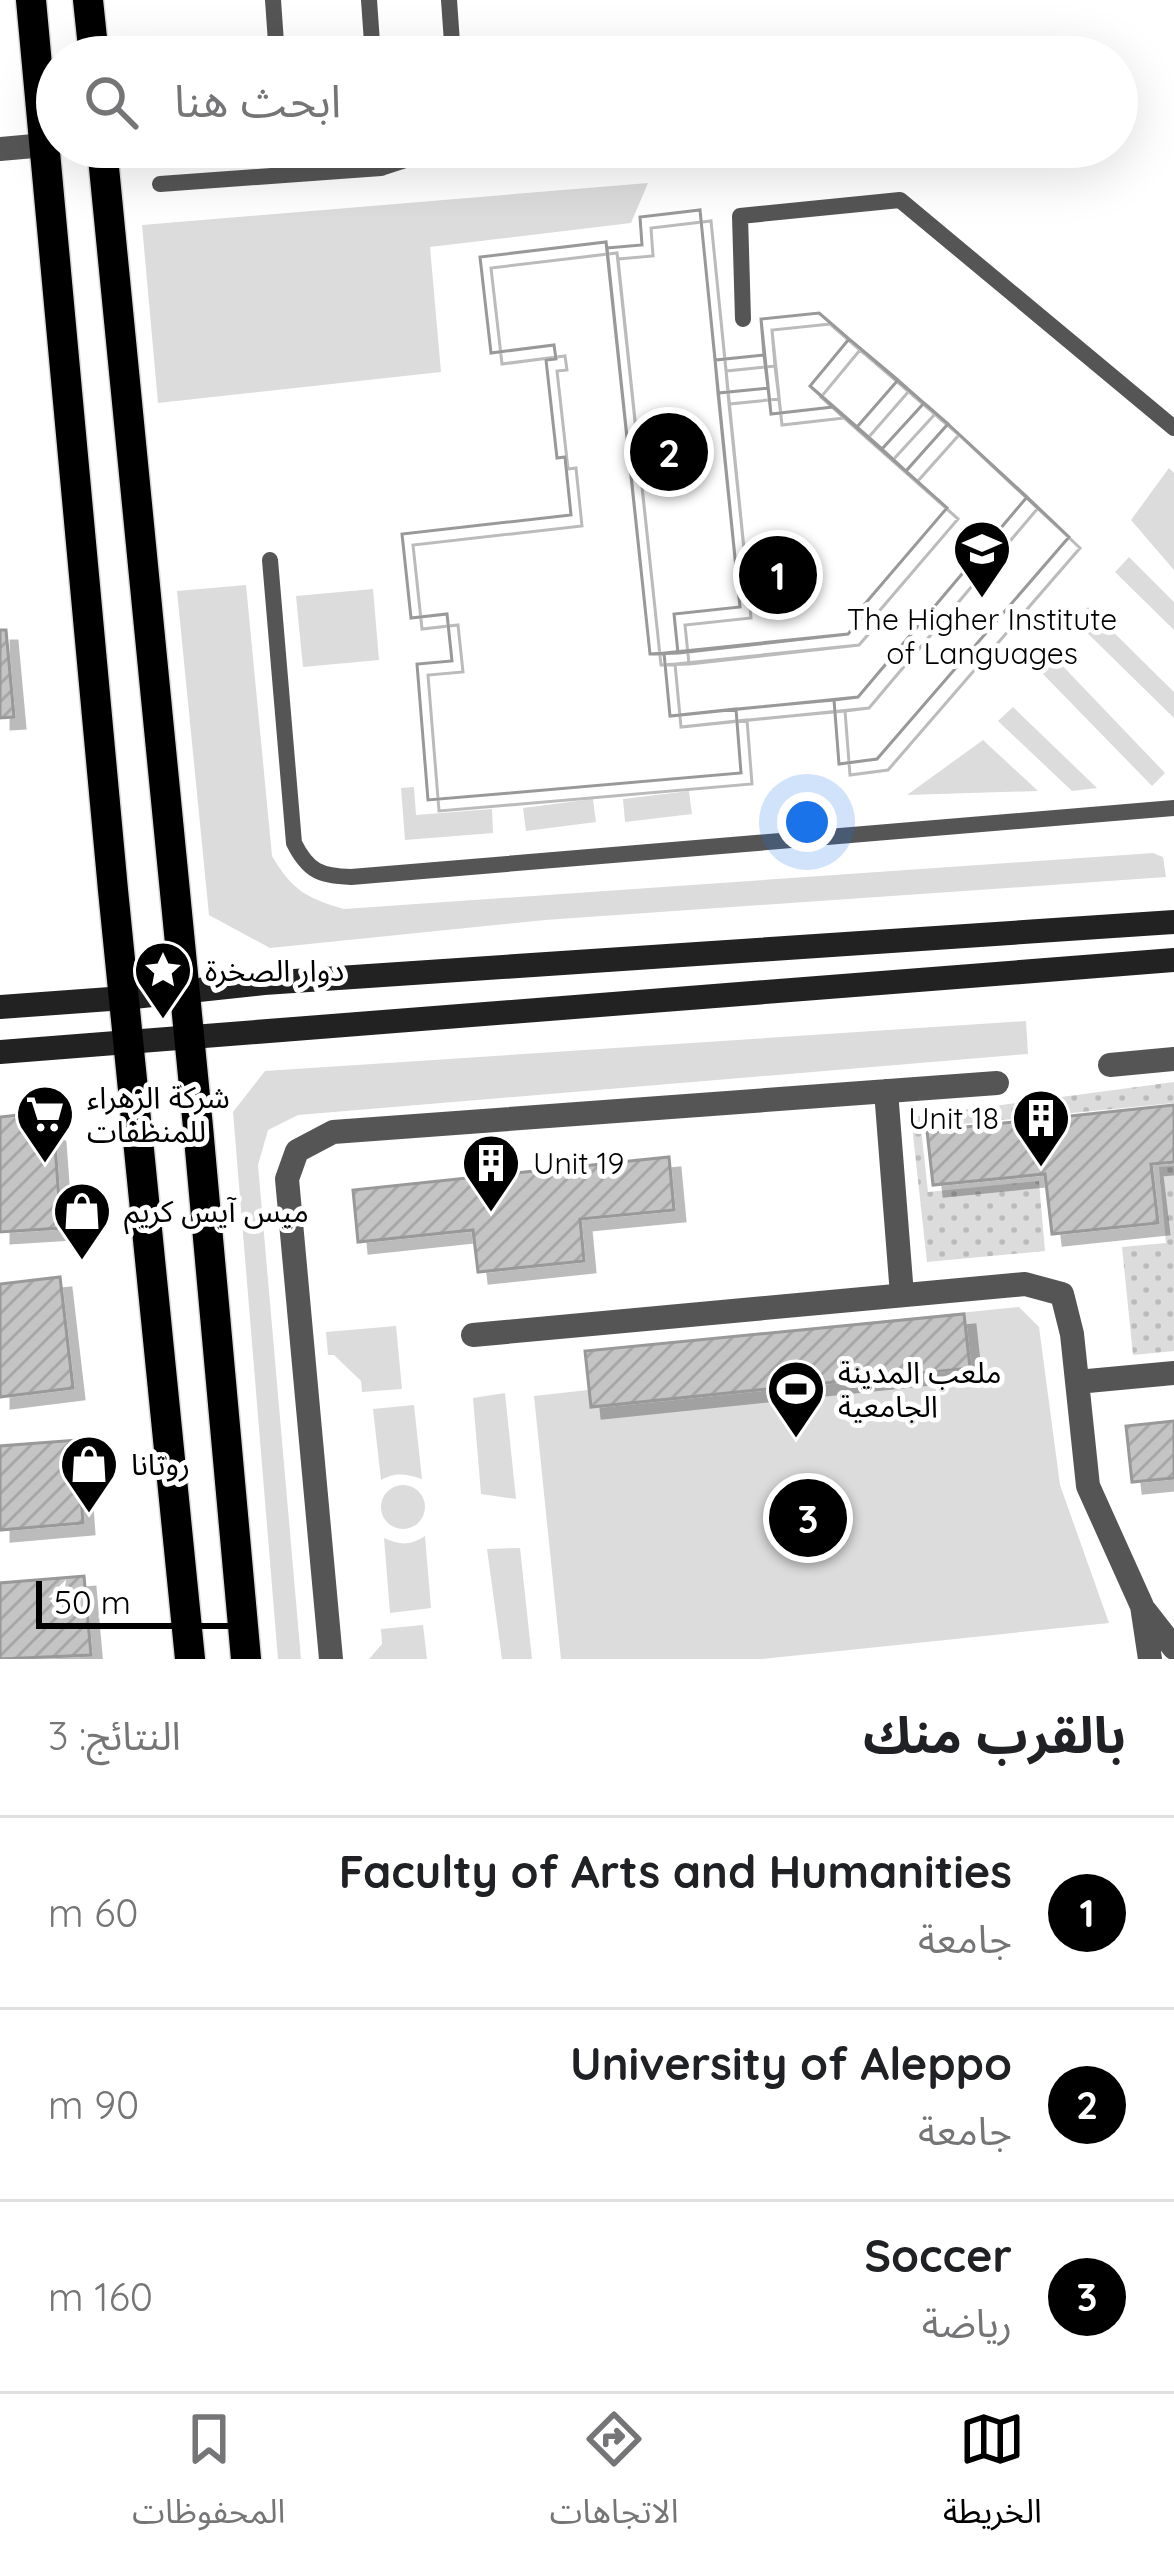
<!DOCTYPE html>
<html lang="ar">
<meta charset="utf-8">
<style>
:root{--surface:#fff;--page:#f6f6f6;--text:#202124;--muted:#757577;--line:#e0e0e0;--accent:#000}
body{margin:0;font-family:Quicksand,"Noto Sans Arabic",sans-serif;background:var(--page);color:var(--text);direction:rtl}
.scale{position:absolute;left:36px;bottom:30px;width:216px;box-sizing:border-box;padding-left:12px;border:6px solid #000;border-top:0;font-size:33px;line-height:42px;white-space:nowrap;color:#000;-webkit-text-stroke:9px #fff;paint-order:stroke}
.you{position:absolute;left:807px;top:822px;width:42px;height:42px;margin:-30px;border:9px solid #fff;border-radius:50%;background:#1a73e8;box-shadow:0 0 0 18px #1a73e833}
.badge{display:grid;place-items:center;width:78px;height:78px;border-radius:50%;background:var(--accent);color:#fff;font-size:39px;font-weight:700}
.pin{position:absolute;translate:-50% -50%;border:6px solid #fff;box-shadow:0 3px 12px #0006}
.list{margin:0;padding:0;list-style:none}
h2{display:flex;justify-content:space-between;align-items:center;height:156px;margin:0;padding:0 48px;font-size:51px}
h2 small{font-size:39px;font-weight:400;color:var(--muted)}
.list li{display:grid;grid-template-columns:78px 1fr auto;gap:36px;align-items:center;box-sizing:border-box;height:192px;padding:0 48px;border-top:3px solid var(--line)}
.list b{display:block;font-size:45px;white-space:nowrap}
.list p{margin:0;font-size:39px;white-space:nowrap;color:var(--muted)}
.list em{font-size:39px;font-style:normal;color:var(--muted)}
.icon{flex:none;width:66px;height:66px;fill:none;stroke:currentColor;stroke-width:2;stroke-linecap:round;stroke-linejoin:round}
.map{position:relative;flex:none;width:1174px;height:1659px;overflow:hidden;direction:ltr}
.search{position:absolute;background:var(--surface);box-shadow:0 12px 48px #0002;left:36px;right:36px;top:36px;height:132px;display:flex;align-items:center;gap:30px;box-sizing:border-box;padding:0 42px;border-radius:66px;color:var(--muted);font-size:45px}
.sheet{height:732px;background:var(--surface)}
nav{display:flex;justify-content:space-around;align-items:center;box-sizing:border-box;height:168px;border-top:3px solid var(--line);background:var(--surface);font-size:33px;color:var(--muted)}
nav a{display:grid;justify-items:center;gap:6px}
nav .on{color:var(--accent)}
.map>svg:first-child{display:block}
.grass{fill:#dcdcdc}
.garden{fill:url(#garden-dots)}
.building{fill:url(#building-hatch);stroke:#999;stroke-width:3;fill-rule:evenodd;filter:url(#shadow)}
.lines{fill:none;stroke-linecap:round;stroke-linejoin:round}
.primary-casing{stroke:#dbdbdb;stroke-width:33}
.lane{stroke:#555;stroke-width:16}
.street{stroke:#555;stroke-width:24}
.secondary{stroke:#222;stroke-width:24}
.primary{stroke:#000;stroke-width:30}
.labels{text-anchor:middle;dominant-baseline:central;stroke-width:10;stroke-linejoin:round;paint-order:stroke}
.poi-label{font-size:30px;fill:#000;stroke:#fff;text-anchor:start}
</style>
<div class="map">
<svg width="1174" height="1659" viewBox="0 0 1174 1659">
<defs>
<pattern id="garden-dots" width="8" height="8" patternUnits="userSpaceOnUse" patternTransform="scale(3)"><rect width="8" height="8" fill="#dcdcdc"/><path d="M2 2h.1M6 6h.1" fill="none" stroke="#bbb" stroke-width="1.8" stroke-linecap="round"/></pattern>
<pattern id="building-hatch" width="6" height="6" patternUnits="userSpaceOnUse" patternTransform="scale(3)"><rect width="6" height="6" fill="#c4c4c4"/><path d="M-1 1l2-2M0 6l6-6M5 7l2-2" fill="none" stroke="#a7a7a7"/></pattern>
<filter id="shadow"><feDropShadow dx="11" dy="11" stdDeviation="0" flood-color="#0004"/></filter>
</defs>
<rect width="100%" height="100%" fill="#fff"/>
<path class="grass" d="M648,183L631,223L430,247L441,372L158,403L142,225Z
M1169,468L1174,473V570L1131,520Z
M1129,557L1174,602V630L1115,572Z
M246,585L272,856C292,890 306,898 344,909L1153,853L1163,857L1166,877L545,920L270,948L209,915L177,591Z
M373,589L379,660L303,667L296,596Z
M1088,607L1174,692V718L1074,620Z
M1056,659L1165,773L1152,786L1041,672Z
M1013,707L1097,788L1072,791L998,721Z
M983,740L1038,791L907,795Z
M414,787L416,815L492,809L493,833L405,840L401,788Z
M689,791L692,814L625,822L623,799Z
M593,799L596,822L526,831L523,808Z
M1026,1021L1028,1054L298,1115L268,1130L258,1165L301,1659H278L233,1112L265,1071Z
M1019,1307L1039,1327L1060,1485L1109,1623L761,1659H561L534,1396L588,1390L585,1351Z
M396,1326L402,1389L362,1392L361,1381L334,1355H328L326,1332Z
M505,1393L516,1499L481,1494L473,1398Z
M414,1405L422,1479C405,1474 396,1472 381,1480L373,1409Z
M381 1507a22 22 0 1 1 44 0a22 22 0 1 1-44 0Z
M425,1536L431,1608L390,1613L384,1538C400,1545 410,1546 425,1536Z
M520,1548L532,1659H502L487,1549Z
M423,1625L427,1659H369L382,1644L381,1629Z"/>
<path class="garden" d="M1174,1082V1103L921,1128L928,1192L1039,1181L1045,1251L927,1262L911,1117Z
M1174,1166V1351L1133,1355L1122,1247L1166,1243L1159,1167Z"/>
<path class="building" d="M700,210L715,360L764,355L761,319L819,313L948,424L1069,537L877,759L839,764L834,700L736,709L741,773L428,800L417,664L452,661L447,614L411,618L402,534L571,515L565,457L557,458L546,360L556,359L554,345L491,353L480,257L606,242L607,248L642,245L640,217ZM768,388L771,414L833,407L947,508L864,605L869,610L848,634L678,653L674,614L740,607L718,393Z
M700,210L740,607L674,614L678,653L650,654L607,248L642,245L640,217Z
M606,242L650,654L664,653L670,716L736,709L741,773L428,800L417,664L452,661L447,614L411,618L402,534L571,515L565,457L557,458L546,360L556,359L554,345L491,353L480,257Z
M819,313L849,339L810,386L833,407L771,414L761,319Z
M849,339L898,380L857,427L810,386Z
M764,355L768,388L718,393L715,360Z
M898,380L924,403L882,449L857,427Z
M924,403L948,424L906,471L882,449Z
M948,424L1027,497L858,697L670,716L664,653L848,634L869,610L864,605L947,508L906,471Z
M1027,497L1069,537L877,759L839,764L834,700L858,697Z
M0,630H6L14,717L0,718Z
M1174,1105V1162L1151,1164L1158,1223L1052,1234L1045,1174L933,1185L927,1131Z
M18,1115L54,1131L61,1228L0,1232V1117Z
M669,1157L674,1210L580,1219L584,1261L478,1272L473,1230L358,1242L353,1190Z
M60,1277L73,1388L0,1397V1284Z
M964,1314L970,1368L591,1407L585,1351Z
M1174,1421V1478L1132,1482L1126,1426Z
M77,1440L83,1523L0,1530V1446Z
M84,1576L91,1655L0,1659V1583Z"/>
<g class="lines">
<defs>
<path id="primary" d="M31,0L113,890L190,1659
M88,0L94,57
M102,147L198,1127L246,1659"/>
</defs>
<use href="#primary" class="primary-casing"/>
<path class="lane" d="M273,0L277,57
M369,0L373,57
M449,0L453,57
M284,147L286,175
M380,147L381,168
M160,184L381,168L412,158L425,147
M743,319L740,216L900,200L1174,428
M270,560L294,843C308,871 320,876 351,877L1174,808"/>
<path class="street" d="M0,149L45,145
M1110,1065L1174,1059
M886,1091L902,1295
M473,1335L1025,1284L1062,1294L1072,1334L1088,1486L1142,1606L1150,1659
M1077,1382L1174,1373
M1146,1612L1174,1648
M331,1659L287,1179L297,1151L333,1132L997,1083"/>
<path class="secondary" d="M0,1007L124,998L264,983L1174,922
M0,1052L1174,960"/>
<use href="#primary" class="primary"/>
</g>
<defs>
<symbol id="university-pin" viewBox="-11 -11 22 30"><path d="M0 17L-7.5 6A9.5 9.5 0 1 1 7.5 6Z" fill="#000" stroke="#fff"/><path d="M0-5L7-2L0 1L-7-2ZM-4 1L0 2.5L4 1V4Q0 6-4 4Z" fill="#fff"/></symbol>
<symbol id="sight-pin" viewBox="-11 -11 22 30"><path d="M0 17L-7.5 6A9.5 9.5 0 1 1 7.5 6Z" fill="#000" stroke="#fff"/><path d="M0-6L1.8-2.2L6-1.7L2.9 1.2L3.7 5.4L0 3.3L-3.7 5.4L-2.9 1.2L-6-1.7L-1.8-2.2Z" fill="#fff"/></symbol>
<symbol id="supermarket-pin" viewBox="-11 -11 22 30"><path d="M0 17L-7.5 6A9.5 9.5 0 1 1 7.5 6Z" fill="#000" stroke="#fff"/><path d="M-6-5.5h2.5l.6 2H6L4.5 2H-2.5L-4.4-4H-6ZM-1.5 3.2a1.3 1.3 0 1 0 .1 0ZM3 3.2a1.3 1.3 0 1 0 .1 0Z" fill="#fff"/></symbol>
<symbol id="building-pin" viewBox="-11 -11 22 30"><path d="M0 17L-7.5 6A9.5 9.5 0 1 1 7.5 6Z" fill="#000" stroke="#fff"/><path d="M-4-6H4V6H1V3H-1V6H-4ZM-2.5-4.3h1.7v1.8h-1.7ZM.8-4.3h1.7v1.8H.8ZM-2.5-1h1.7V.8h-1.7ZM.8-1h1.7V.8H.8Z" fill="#fff"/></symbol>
<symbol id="shop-pin" viewBox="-11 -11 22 30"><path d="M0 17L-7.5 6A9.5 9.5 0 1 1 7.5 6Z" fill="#000" stroke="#fff"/><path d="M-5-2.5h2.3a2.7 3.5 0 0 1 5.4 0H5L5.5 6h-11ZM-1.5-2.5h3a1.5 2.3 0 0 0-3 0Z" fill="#fff"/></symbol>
<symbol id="stadium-pin" viewBox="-11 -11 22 30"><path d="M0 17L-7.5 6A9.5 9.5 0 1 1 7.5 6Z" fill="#000" stroke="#fff"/><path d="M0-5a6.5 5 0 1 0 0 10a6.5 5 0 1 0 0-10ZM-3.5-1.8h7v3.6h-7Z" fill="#fff"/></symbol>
</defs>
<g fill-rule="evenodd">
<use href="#university-pin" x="949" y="516" width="66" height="90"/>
<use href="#sight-pin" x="130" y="937" width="66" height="90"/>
<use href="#supermarket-pin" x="12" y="1081" width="66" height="90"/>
<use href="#building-pin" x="1008" y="1085" width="66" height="90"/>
<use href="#building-pin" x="458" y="1130" width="66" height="90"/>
<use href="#shop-pin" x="49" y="1178" width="66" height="90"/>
<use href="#stadium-pin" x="763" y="1356" width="66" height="90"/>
<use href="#shop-pin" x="56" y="1431" width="66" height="90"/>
</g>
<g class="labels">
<g class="poi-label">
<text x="982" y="619" text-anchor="middle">The Higher Institute<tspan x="982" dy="34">of Languages</tspan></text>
<text x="205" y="970">دوار الصخرة</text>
<text x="87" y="1097">شركة الزهراء<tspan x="87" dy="34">للمنظفات</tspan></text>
<text x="999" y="1118" text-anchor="end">Unit 18</text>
<text x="533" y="1163">Unit 19</text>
<text x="124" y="1211">ميس آيس كريم</text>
<text x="838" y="1372">ملعب المدينة<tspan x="838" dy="34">الجامعية</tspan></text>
<text x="131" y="1464">روتانا</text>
</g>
</g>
</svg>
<div class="scale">50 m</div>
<div class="you"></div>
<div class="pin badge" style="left:778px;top:575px">1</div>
<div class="pin badge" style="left:669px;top:452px">2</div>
<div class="pin badge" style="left:808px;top:1518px">3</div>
<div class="search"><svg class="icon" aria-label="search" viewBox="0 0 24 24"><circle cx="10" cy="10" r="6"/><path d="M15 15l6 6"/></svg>ابحث هنا</div>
</div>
<section class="sheet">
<h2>بالقرب منك<small>النتائج: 3</small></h2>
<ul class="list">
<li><span class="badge">1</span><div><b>Faculty of Arts and Humanities</b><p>جامعة</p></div><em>60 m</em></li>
<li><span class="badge">2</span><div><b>University of Aleppo</b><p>جامعة</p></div><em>90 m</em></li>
<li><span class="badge">3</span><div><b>Soccer</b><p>رياضة</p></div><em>160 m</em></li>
</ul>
</section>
<nav>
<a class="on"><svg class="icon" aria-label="map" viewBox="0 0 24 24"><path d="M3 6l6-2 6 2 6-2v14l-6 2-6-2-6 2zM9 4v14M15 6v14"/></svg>الخريطة</a>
<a><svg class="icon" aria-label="directions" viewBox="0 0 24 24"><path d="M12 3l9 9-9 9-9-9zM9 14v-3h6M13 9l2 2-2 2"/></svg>الاتجاهات</a>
<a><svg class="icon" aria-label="saved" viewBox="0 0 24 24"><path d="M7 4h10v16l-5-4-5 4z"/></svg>المحفوظات</a>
</nav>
